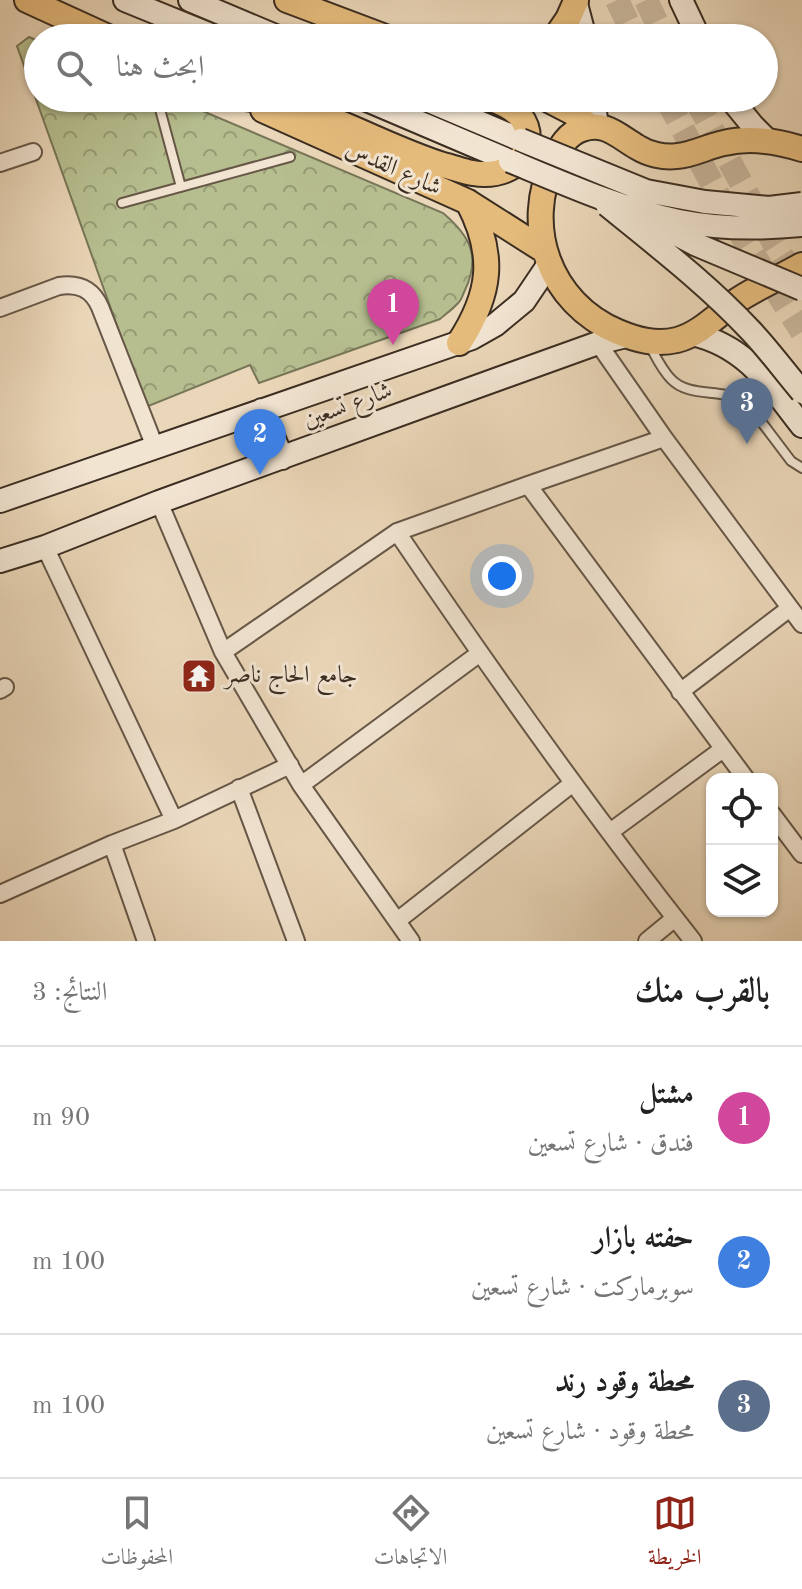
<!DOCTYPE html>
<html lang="ar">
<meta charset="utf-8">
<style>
:root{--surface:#fff;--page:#f6f6f6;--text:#222;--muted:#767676;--line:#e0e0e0;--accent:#8f2418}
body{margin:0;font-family:"Old Standard TT",Amiri,serif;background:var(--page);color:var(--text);direction:rtl}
.controls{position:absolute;right:24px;bottom:24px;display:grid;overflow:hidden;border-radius:16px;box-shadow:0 2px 6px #0004}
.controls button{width:72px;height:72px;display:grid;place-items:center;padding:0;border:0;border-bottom:2px solid var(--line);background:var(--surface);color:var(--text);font:40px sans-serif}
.you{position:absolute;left:502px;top:576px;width:28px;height:28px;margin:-20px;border:6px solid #fff;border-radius:50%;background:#1a73e8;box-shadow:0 0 0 12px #1a73e833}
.badge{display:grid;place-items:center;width:52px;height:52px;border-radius:50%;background:var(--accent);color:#fff;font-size:26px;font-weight:700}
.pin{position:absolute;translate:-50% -66px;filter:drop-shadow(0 2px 4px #0008)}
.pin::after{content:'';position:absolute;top:42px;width:28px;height:24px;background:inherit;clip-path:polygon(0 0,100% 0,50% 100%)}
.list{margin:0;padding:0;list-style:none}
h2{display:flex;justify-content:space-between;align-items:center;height:104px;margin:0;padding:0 32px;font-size:34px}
h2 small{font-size:26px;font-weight:400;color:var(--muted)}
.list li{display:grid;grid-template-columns:52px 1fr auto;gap:24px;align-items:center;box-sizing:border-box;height:144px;padding:0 32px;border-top:2px solid var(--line)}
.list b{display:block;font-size:30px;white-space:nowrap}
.list p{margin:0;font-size:26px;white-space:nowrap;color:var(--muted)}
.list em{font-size:26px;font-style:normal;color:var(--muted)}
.icon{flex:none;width:44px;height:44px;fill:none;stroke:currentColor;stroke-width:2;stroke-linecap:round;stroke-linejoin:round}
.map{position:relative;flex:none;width:802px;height:941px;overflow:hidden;direction:ltr}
.search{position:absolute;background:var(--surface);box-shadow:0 2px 6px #0004;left:24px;right:24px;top:24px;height:88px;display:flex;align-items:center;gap:20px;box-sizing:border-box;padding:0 28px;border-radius:44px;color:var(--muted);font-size:30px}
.sheet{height:536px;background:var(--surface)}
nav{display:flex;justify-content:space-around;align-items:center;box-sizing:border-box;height:112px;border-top:2px solid var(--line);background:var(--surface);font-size:22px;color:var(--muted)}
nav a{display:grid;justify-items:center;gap:4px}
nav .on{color:var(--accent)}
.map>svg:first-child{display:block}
.park{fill:url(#park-crowns);stroke:#787658;stroke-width:2}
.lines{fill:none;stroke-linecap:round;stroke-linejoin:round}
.primary-tunnel{stroke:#c7b49a;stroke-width:24;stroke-dasharray:24 12;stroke-linecap:butt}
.lane-casing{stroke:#665747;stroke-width:12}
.street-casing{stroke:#665747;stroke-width:20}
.secondary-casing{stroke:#3a2d21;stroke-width:26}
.primary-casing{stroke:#3a2d21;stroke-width:28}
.lane{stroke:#f1e4d1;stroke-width:8}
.street{stroke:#f1e4d1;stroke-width:16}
.secondary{stroke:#f1e4d1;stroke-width:22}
.primary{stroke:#e5bb7c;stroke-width:24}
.secondary-bridge-casing{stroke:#3a2d21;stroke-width:26;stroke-linecap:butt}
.secondary-bridge{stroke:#f1e4d1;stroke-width:22}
.labels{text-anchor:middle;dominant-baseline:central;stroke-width:6;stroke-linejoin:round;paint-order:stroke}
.street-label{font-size:24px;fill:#3a2d21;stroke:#f1e4d1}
.poi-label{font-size:24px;fill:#3a2d21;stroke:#f1e4d1;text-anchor:start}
</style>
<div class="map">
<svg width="802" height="941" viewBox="0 0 802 941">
<defs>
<pattern id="park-crowns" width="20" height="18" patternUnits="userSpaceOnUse" patternTransform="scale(2)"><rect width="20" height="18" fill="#b6be8f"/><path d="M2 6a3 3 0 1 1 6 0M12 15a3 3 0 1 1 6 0" fill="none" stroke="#959b74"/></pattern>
</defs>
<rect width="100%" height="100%" fill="#ead6b8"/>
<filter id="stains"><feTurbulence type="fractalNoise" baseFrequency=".0025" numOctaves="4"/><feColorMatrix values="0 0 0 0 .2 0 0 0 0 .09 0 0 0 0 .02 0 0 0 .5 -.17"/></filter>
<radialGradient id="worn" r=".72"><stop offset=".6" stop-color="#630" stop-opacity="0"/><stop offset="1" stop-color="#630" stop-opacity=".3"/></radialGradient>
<path class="park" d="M29,37L38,41V98H172L443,213C470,236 481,256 465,290C463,294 462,299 459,302C454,308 446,314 440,319L259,383L250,365L146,407L17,46Z"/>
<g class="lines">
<path class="primary-tunnel" d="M617,0L635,38
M646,0L664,38
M666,98L730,217L802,332
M695,98L775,245L802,287"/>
<defs>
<path id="lane" d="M157,98L181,187
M122,203L290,157
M650,346C656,357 662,370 671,379C685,394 708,391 726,395C737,398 746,404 754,412L791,461L802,468
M748,406L771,391"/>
<path id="street" d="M0,163L33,152
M0,308L59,286C79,283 92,289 100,307L155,447
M598,343L664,438L802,624
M528,485L746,779
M159,502L223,652L301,785L411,941
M397,532C491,671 589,809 693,941
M45,547L174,820
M223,652L397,532L528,485L664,438
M0,690L5,687
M680,692L790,608
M301,785L480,653
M239,788L296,941
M772,814L802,854
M610,832L723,749
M112,844L146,941
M0,894L112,844L174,820L290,765
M397,921L573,783
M647,941L675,918"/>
<path id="secondary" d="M125,0L218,38
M190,0L280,38
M575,0L585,38
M681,0L699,38
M362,98L510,161
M422,98L521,140
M593,98L597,126
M730,98L753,126L768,141
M693,334C747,347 769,384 802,426
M262,410L282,458
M0,501L472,338L495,325L524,301L549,264
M0,561L45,547L159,502L448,397L598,343L626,336"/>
<path id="primary" d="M27,0L110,38
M287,0L388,38
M555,38L568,19L576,1
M246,98C277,102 306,109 335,121C372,136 405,153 443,165C453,167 463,172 473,173C497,177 527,168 528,139C528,131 526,123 520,116C513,107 500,102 489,98
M545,98L572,112L590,127
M263,110L468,202L545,251
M802,149C777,141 750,137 724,143C708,146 693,155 677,156C664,158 648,154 637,147C618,136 605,121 582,129C567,134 561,146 554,160C522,226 549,303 618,332C637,340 656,345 677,340C700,334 718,314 738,300C758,287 781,277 802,265
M459,343C491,294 496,255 468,202"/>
</defs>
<use href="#lane" class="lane-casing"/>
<use href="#street" class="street-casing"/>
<use href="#secondary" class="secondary-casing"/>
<use href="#primary" class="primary-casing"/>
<use href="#lane" class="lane"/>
<use href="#street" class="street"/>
<use href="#secondary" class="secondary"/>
<use href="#primary" class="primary"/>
<defs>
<path id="secondary-bridge" d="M521,140L646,191L705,202L769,208L802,204
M510,161C565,184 621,209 679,221C719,229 761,229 802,225
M607,205C656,245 707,284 751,331C769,350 785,372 802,392
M655,223L695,244L802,289"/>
</defs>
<use href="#secondary-bridge" class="secondary-bridge-casing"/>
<use href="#secondary-bridge" class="secondary-bridge"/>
</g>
<defs>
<symbol id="temple-square" viewBox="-11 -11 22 22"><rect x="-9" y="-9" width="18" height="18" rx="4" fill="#8f2418" stroke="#f1e4d1"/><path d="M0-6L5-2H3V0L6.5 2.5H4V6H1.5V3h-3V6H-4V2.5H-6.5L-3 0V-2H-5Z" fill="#fff"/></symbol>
</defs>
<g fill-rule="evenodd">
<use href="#temple-square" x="179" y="656" width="40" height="40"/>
</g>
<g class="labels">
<g class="street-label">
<text transform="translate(393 169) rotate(24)">شارع القدس</text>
<text transform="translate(348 406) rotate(-20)">شارع تسعين</text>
</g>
<g class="poi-label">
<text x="225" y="676">جامع الحاج ناصر</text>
</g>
</g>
<rect width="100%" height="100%" filter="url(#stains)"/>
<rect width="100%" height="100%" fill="url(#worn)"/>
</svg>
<div class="controls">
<button><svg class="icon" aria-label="locate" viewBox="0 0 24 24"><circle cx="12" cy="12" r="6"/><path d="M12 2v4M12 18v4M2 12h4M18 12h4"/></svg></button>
<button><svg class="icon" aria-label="layers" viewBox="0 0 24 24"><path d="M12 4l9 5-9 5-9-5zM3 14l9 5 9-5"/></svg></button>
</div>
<div class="you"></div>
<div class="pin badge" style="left:393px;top:345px;background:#d1479c">1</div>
<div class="pin badge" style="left:260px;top:475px;background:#3f7fe0">2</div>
<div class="pin badge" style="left:747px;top:444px;background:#5c6f8a">3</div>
<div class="search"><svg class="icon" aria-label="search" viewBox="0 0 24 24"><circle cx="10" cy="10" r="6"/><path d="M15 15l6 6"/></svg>ابحث هنا</div>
</div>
<section class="sheet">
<h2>بالقرب منك<small>النتائج: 3</small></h2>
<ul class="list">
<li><span class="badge" style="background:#d1479c">1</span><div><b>مشتل</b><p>فندق · شارع تسعين</p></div><em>90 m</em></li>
<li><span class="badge" style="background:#3f7fe0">2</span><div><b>حفته بازار</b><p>سوبرماركت · شارع تسعين</p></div><em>100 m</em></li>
<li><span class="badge" style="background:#5c6f8a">3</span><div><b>محطة وقود رند</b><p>محطة وقود · شارع تسعين</p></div><em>100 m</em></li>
</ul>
</section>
<nav>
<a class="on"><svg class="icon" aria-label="map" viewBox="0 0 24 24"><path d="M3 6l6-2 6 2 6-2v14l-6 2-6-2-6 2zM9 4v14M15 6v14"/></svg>الخريطة</a>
<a><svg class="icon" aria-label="directions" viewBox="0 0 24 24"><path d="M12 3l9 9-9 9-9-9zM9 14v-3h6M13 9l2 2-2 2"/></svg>الاتجاهات</a>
<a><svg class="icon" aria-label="saved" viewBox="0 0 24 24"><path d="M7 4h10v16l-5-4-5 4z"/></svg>المحفوظات</a>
</nav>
